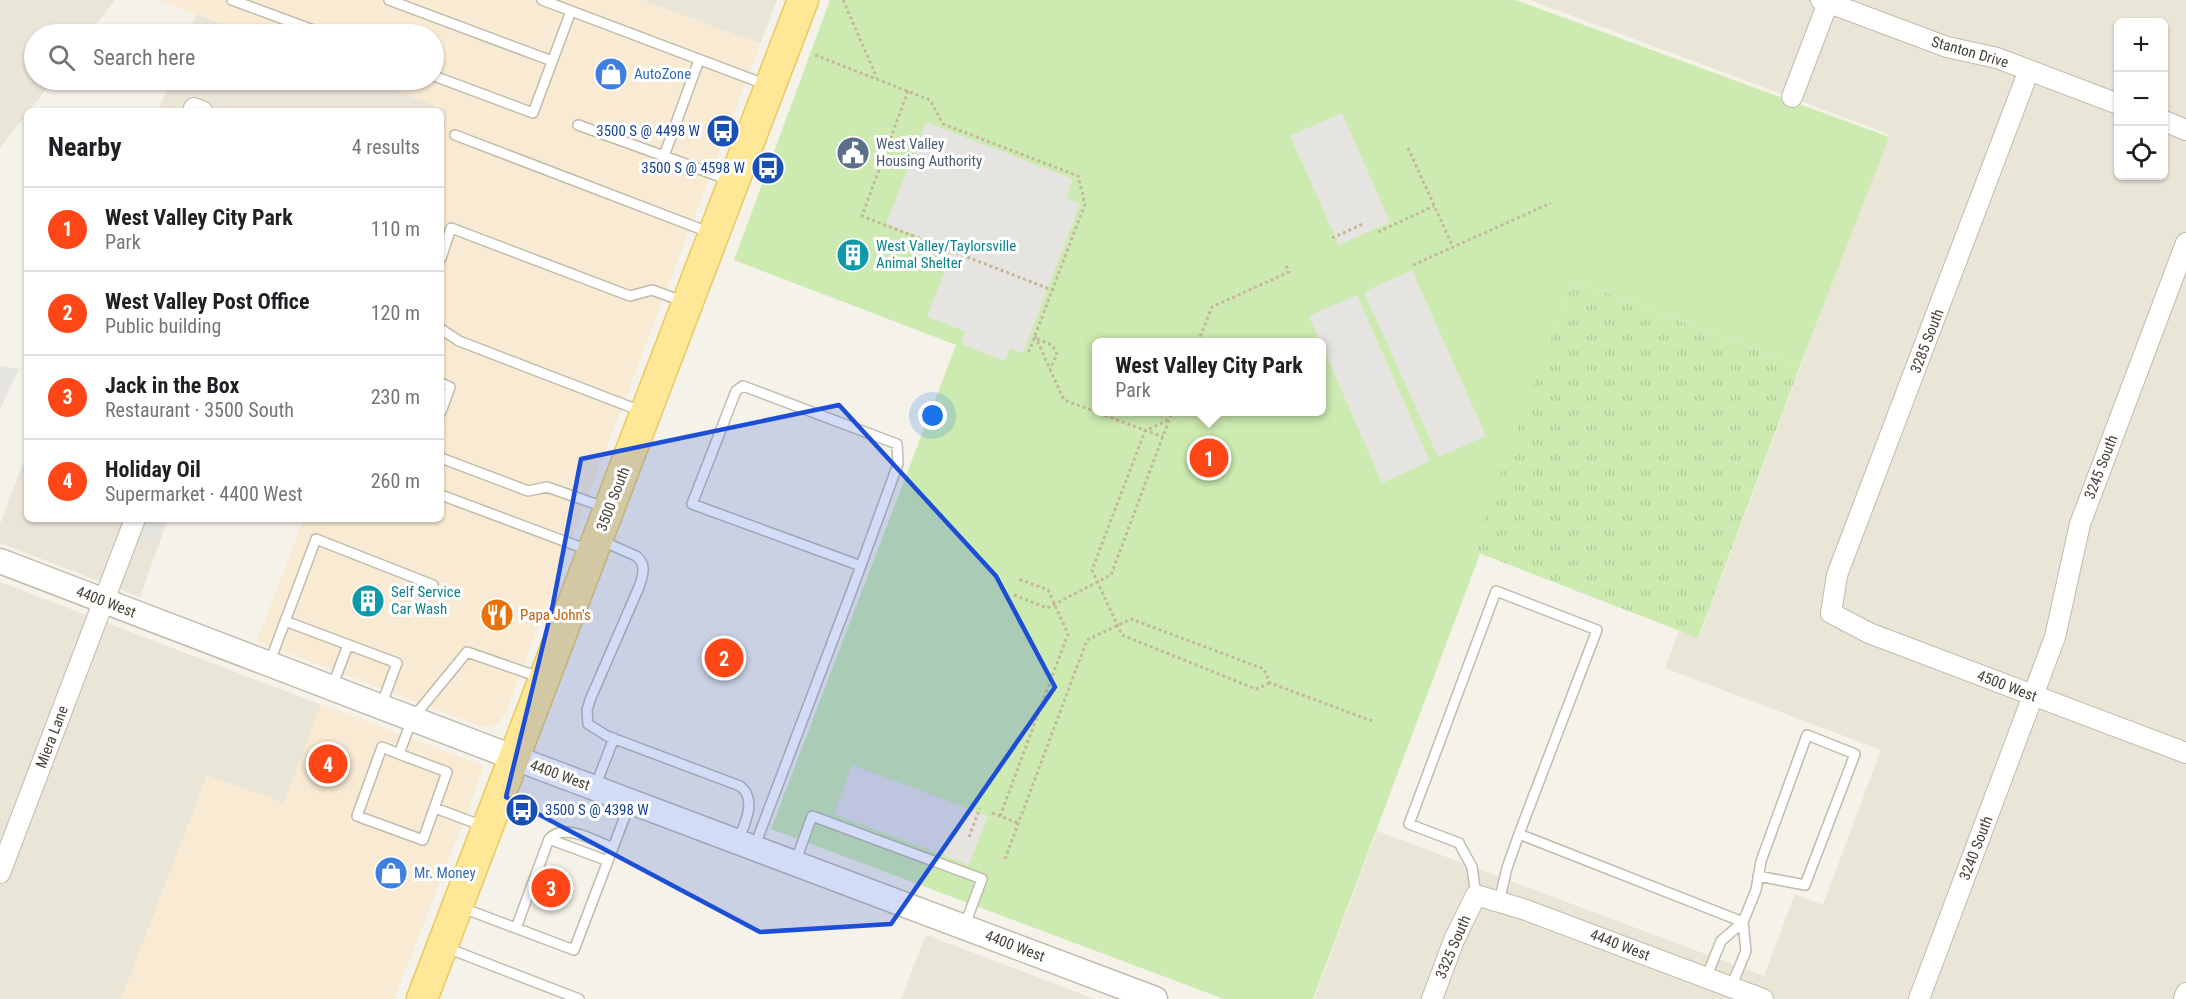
<!DOCTYPE html>
<meta charset="utf-8">
<style>
:root{--surface:#fff;--page:#f6f6f6;--text:#202124;--muted:#757577;--line:#e0e0e0;--accent:#ff4616}
body{margin:0;font-family:"Roboto Condensed",sans-serif;background:var(--page);color:var(--text)}
.controls{position:absolute;right:18px;top:18px;display:grid;overflow:hidden;border-radius:9px;box-shadow:0 2px 4px #0004}
.controls button{width:54px;height:54px;display:grid;place-items:center;padding:0;border:0;border-bottom:2px solid var(--line);background:var(--surface);color:var(--text);font:30px sans-serif}
.you{position:absolute;left:933px;top:416px;width:21px;height:21px;margin:-15px;border:4px solid #fff;border-radius:50%;background:#1a73e8;box-shadow:0 0 0 9px #1a73e833}
.badge{display:grid;place-items:center;width:39px;height:39px;border-radius:50%;background:var(--accent);color:#fff;font-size:20px;font-weight:700}
.pin{position:absolute;translate:-50% -50%;border:3px solid #fff;box-shadow:0 2px 6px #0006}
.popup{position:absolute;left:1092px;top:338px;width:234px;height:78px;box-sizing:border-box;display:grid;place-content:center;border-radius:9px;background:var(--surface);filter:drop-shadow(0 2px 4px #0005);font-size:20px;white-space:nowrap;color:var(--muted)}
.popup b{font-size:22px;color:var(--text)}
.popup::after{content:'';position:absolute;left:50%;top:100%;margin-left:-12px;border:12px solid transparent;border-top-color:var(--surface)}
.list{margin:0;padding:0;list-style:none}
h2{display:flex;justify-content:space-between;align-items:center;height:78px;margin:0;padding:0 24px;font-size:26px}
h2 small{font-size:20px;font-weight:400;color:var(--muted)}
.list li{display:grid;grid-template-columns:39px 1fr auto;gap:18px;align-items:center;box-sizing:border-box;height:84px;padding:0 24px;border-top:2px solid var(--line)}
.list b{display:block;font-size:22px;white-space:nowrap}
.list p{margin:0;font-size:20px;white-space:nowrap;color:var(--muted)}
.list em{font-size:20px;font-style:normal;color:var(--muted)}
.icon{flex:none;width:33px;height:33px;fill:none;stroke:currentColor;stroke-width:2;stroke-linecap:round;stroke-linejoin:round}
.map{position:relative;flex:none;width:2186px;height:999px;overflow:hidden}
.search{position:absolute;background:var(--surface);box-shadow:0 2px 4px #0004;left:24px;top:24px;width:420px;height:66px;display:flex;align-items:center;gap:15px;box-sizing:border-box;padding:0 21px;border-radius:33px;color:var(--muted);font-size:22px}
.panel{position:absolute;background:var(--surface);box-shadow:0 2px 4px #0004;left:24px;top:108px;width:420px;height:414px;border-radius:9px}
.map>svg:first-child{display:block}
.residential{fill:#e9e5d7;fill-rule:evenodd}
.commercial{fill:#f8ead3}
.grass{fill:url(#grass-tufts)}
.green{fill:#cdebb0;fill-rule:evenodd}
.parking{fill:#e6e4e1}
.lines{fill:none;stroke-linecap:round;stroke-linejoin:round}
.service-casing{stroke:#c1bbab;stroke-width:12}
.minor-casing{stroke:#c1bbab;stroke-width:22}
.tertiary-casing{stroke:#c1bbab;stroke-width:27}
.primary-casing{stroke:#ebc961;stroke-width:33}
.path{stroke:#c4b89b;stroke-width:3;stroke-dasharray:3 3;stroke-linecap:butt}
.service{stroke:#fff;stroke-width:9}
.minor{stroke:#fff;stroke-width:20}
.tertiary{stroke:#fff;stroke-width:24}
.primary{stroke:#ffe798;stroke-width:30}
.marked{fill:#1d4ed8;fill-opacity:0.2;stroke:#1d4ed8;stroke-width:4.5;stroke-linejoin:round}
.labels{text-anchor:middle;dominant-baseline:central;stroke-width:6;stroke-linejoin:round;paint-order:stroke}
.street-label{font-size:15px;fill:#494337;stroke:#fff}
.shop-label{font-size:15px;fill:#366cbe;stroke:#fff;text-anchor:start}
.transit-label{font-size:15px;fill:#164399;stroke:#fff;text-anchor:end}
.service-label{font-size:15px;fill:#4e5e75;stroke:#fff;text-anchor:start}
.culture-label{font-size:15px;fill:#0d838f;stroke:#fff;text-anchor:start}
.food-label{font-size:15px;fill:#c56008;stroke:#fff;text-anchor:start}
</style>
<div class="map">
<svg width="2186" height="999" viewBox="0 0 2186 999">
<defs>
<pattern id="grass-tufts" width="24" height="20" patternUnits="userSpaceOnUse" patternTransform="scale(1.5)"><rect width="24" height="20" fill="#cdebb0"/><path d="M3 7l-1-3M5 7V3M7 7l1-3M15 17l-1-3M17 17v-4M19 17l1-3" fill="none" stroke="#b2cb98"/></pattern>
</defs>
<rect width="100%" height="100%" fill="#f5f2e9"/>
<path class="residential" d="M0,0H115L88,34H34V80H53L0,148Z
M642,0H777L760,44Z
M1530,0H2186V999H1314L1377,831L1764,976L1795,894L1823,905L1881,750L1665,668L1679,631L1699,637L1888,134ZM2118,22H2164V176H2118Z
M196,14L249,34H188Z
M171,80H368L449,110L441,131V111H158Z
M27,453V519H168L140,597L0,543V524Z
M0,582L465,760L478,776V783L394,999H0Z
M926,935L1095,999H901Z"/>
<path class="commercial" d="M159,0H642L760,44L505,714L499,722L493,725L482,727L257,641L304,519H441V131L449,111L368,80H434V34H249Z
M321,704L484,766L394,999H121L207,775L284,803Z"/>
<path class="grass" d="M1573,280L1800,366L1698,638L1471,550Z"/>
<path class="green" d="M830,0H1516L1889,137L1800,366L1573,280L1472,550L1480,554L1313,999H1224L771,829L956,345L734,260ZM1096,342H1322V412H1096Z"/>
<path class="parking" d="M1342,113L1390,222L1339,245L1290,136Z
M926,122L1073,179L1067,198L1080,204L1023,353L1010,348L1005,361L961,344L965,331L927,317L953,249L886,224Z
M1412,270L1486,436L1438,457L1364,292Z
M1357,295L1430,461L1382,483L1309,316Z
M0,366L19,369L0,409Z
M148,519H164L154,545L140,540Z
M852,765L988,816L969,865L834,814Z"/>
<g class="lines">
<defs>
<path id="service" d="M232,0L324,34
M389,0L552,61
M542,0L767,85
M434,76L533,113L571,11
M578,125L664,156L699,60
M455,135L711,233
M664,156L729,180
M441,258L451,228L630,296L652,290L685,302
M441,329L459,341L641,411
M441,383L450,387L441,412
M441,458L528,491L547,487L604,507
M441,495L588,550
M602,541L636,556C647,564 643,576 639,587L590,700L587,710L588,724L607,736L740,786C758,800 744,825 738,841
M285,621L397,663L381,706
M269,664L316,539L433,585
M332,687L348,645
M399,754L382,747L357,816L423,840L447,772L399,754L412,719L467,652L539,677
M595,787L614,738
M435,808L483,826
M1519,834L1743,922
M549,839C564,822 595,841 613,848
M754,848L852,590L898,464L897,444L743,386L736,391L692,504L861,566
M795,863L812,816L982,879L964,927
M1476,895L1472,867L1459,843L1409,824L1496,591L1597,630L1519,834L1507,868L1499,902
M460,907L574,950L630,803
M516,928L549,839L608,861
M447,948L579,999
M1706,978L1721,941L1743,922
M1731,987L1746,951L1743,922L1756,890L1761,861L1807,735L1855,754L1805,885L1758,876"/>
<path id="minor" d="M1821,0L1947,47L1997,58L2118,104
M2029,70L1837,575L1831,613L1869,633L2186,753
M1792,97L1829,0
M194,108L202,111
M2164,121L2186,130
M0,873L135,519
M1432,999L1454,940L1476,895L1526,910L1763,999
M1919,999L2055,637L2080,524L2186,243
M2184,999L2186,993"/>
<path id="tertiary" d="M0,561L515,758L1155,999"/>
<path id="primary" d="M422,999L803,0"/>
</defs>
<use href="#service" class="service-casing"/>
<use href="#minor" class="minor-casing"/>
<use href="#tertiary" class="tertiary-casing"/>
<use href="#primary" class="primary-casing"/>
<path class="path" d="M843,0L877,78
M815,55L930,100L943,124L1078,176L1085,204L1028,354
M908,91L862,216L1052,290
M1408,148L1453,247
M1378,232L1434,206
M1332,238L1363,224
M1413,265L1551,203
M1035,336L1064,400L1163,437
M1037,339L1052,345L1057,354L1050,369
M1198,342L1212,307L1289,272L1285,263
M1168,420L1145,431L1092,570L1122,635L1256,689L1270,683
M1014,595L1047,608L1111,575L1172,412
M992,813L1018,823
M1000,816L1068,634L1048,590L1019,579
M969,837L980,808
M1005,859L1087,640L1131,619L1264,669L1270,683L1375,722"/>
<use href="#service" class="service"/>
<use href="#minor" class="minor"/>
<use href="#tertiary" class="tertiary"/>
<use href="#primary" class="primary"/>
</g>
<path class="marked" d="M839,405L996,576L1055,687L891,924L760,932L506,797L553,604L581,459Z"/>
<defs>
<symbol id="shop-disc" viewBox="-11 -11 22 22"><circle r="9.5" fill="#3f7fe0" stroke="#fff"/><path d="M-5-2.5h2.3a2.7 3.5 0 0 1 5.4 0H5L5.5 6h-11ZM-1.5-2.5h3a1.5 2.3 0 0 0-3 0Z" fill="#fff"/></symbol>
<symbol id="bus-disc" viewBox="-11 -11 22 22"><circle r="9.5" fill="#1a4fb4" stroke="#fff"/><path d="M-5-6H5V4H4V6H2V4H-2V6H-4V4H-5ZM-3.5-4V0h7V-4ZM-3.5 1.2v1.5H-2V1.2ZM2 1.2v1.5H3.5V1.2Z" fill="#fff"/></symbol>
<symbol id="civic-disc" viewBox="-11 -11 22 22"><circle r="9.5" fill="#5c6f8a" stroke="#fff"/><path d="M-.6-6.5H3V-4.5H.6V-3L4-1V1h2V6H-6V1h2V-1L-.6-3ZM-1.2 2.5V6h2.4V2.5Z" fill="#fff"/></symbol>
<symbol id="building-disc" viewBox="-11 -11 22 22"><circle r="9.5" fill="#0f9aa8" stroke="#fff"/><path d="M-4-6H4V6H1V3H-1V6H-4ZM-2.5-4.3h1.7v1.8h-1.7ZM.8-4.3h1.7v1.8H.8ZM-2.5-1h1.7V.8h-1.7ZM.8-1h1.7V.8H.8Z" fill="#fff"/></symbol>
<symbol id="restaurant-disc" viewBox="-11 -11 22 22"><circle r="9.5" fill="#e8710a" stroke="#fff"/><path d="M-5-6h1v4h1v-4h1v4h1v-4h1v5L-1.5 .5V6h-2V.5L-5-1ZM5-6V6H3V1.5H1.5Q1.5-4 5-6Z" fill="#fff"/></symbol>
</defs>
<g fill-rule="evenodd">
<use href="#shop-disc" x="592" y="55" width="38" height="38"/>
<use href="#bus-disc" x="704" y="112" width="38" height="38"/>
<use href="#civic-disc" x="834" y="134" width="38" height="38"/>
<use href="#bus-disc" x="749" y="149" width="38" height="38"/>
<use href="#building-disc" x="834" y="236" width="38" height="38"/>
<use href="#building-disc" x="349" y="582" width="38" height="38"/>
<use href="#restaurant-disc" x="478" y="596" width="38" height="38"/>
<use href="#bus-disc" x="503" y="791" width="38" height="38"/>
<use href="#shop-disc" x="372" y="854" width="38" height="38"/>
</g>
<g class="labels">
<g class="street-label">
<text transform="translate(1970 52) rotate(16)">Stanton Drive</text>
<text transform="translate(1927 341) rotate(-69)">3285 South</text>
<text transform="translate(2101 467) rotate(-69)">3245 South</text>
<text transform="translate(613 499) rotate(-69)">3500 South</text>
<text transform="translate(106 602) rotate(21)">4400 West</text>
<text transform="translate(2007 686) rotate(21)">4500 West</text>
<text transform="translate(52 737) rotate(-69)">Miera Lane</text>
<text transform="translate(560 775) rotate(20)">4400 West</text>
<text transform="translate(1976 848) rotate(-69)">3240 South</text>
<text transform="translate(1620 945) rotate(21)">4440 West</text>
<text transform="translate(1015 946) rotate(21)">4400 West</text>
<text transform="translate(1453 947) rotate(-67)">3325 South</text>
</g>
<g class="shop-label">
<text x="634" y="74">AutoZone</text>
<text x="414" y="873">Mr. Money</text>
</g>
<g class="transit-label">
<text x="700" y="131">3500 S @ 4498 W</text>
<text x="745" y="168">3500 S @ 4598 W</text>
<text x="545" y="810" text-anchor="start">3500 S @ 4398 W</text>
</g>
<g class="service-label">
<text x="876" y="144">West Valley<tspan x="876" dy="17">Housing Authority</tspan></text>
</g>
<g class="culture-label">
<text x="876" y="246">West Valley/Taylorsville<tspan x="876" dy="17">Animal Shelter</tspan></text>
<text x="391" y="592">Self Service<tspan x="391" dy="17">Car Wash</tspan></text>
</g>
<g class="food-label">
<text x="520" y="615">Papa John's</text>
</g>
</g>
</svg>
<div class="controls">
<button>+</button>
<button>−</button>
<button><svg class="icon" aria-label="locate" viewBox="0 0 24 24"><circle cx="12" cy="12" r="6"/><path d="M12 2v4M12 18v4M2 12h4M18 12h4"/></svg></button>
</div>
<div class="you"></div>
<div class="pin badge" style="left:1209px;top:458px">1</div>
<div class="popup"><b>West Valley City Park</b>Park</div>
<div class="pin badge" style="left:724px;top:658px">2</div>
<div class="pin badge" style="left:551px;top:888px">3</div>
<div class="pin badge" style="left:328px;top:764px">4</div>
<div class="search"><svg class="icon" aria-label="search" viewBox="0 0 24 24"><circle cx="10" cy="10" r="6"/><path d="M15 15l6 6"/></svg>Search here</div>
<section class="panel">
<h2>Nearby<small>4 results</small></h2>
<ul class="list">
<li><span class="badge">1</span><div><b>West Valley City Park</b><p>Park</p></div><em>110 m</em></li>
<li><span class="badge">2</span><div><b>West Valley Post Office</b><p>Public building</p></div><em>120 m</em></li>
<li><span class="badge">3</span><div><b>Jack in the Box</b><p>Restaurant · 3500 South</p></div><em>230 m</em></li>
<li><span class="badge">4</span><div><b>Holiday Oil</b><p>Supermarket · 4400 West</p></div><em>260 m</em></li>
</ul>
</section>
</div>
